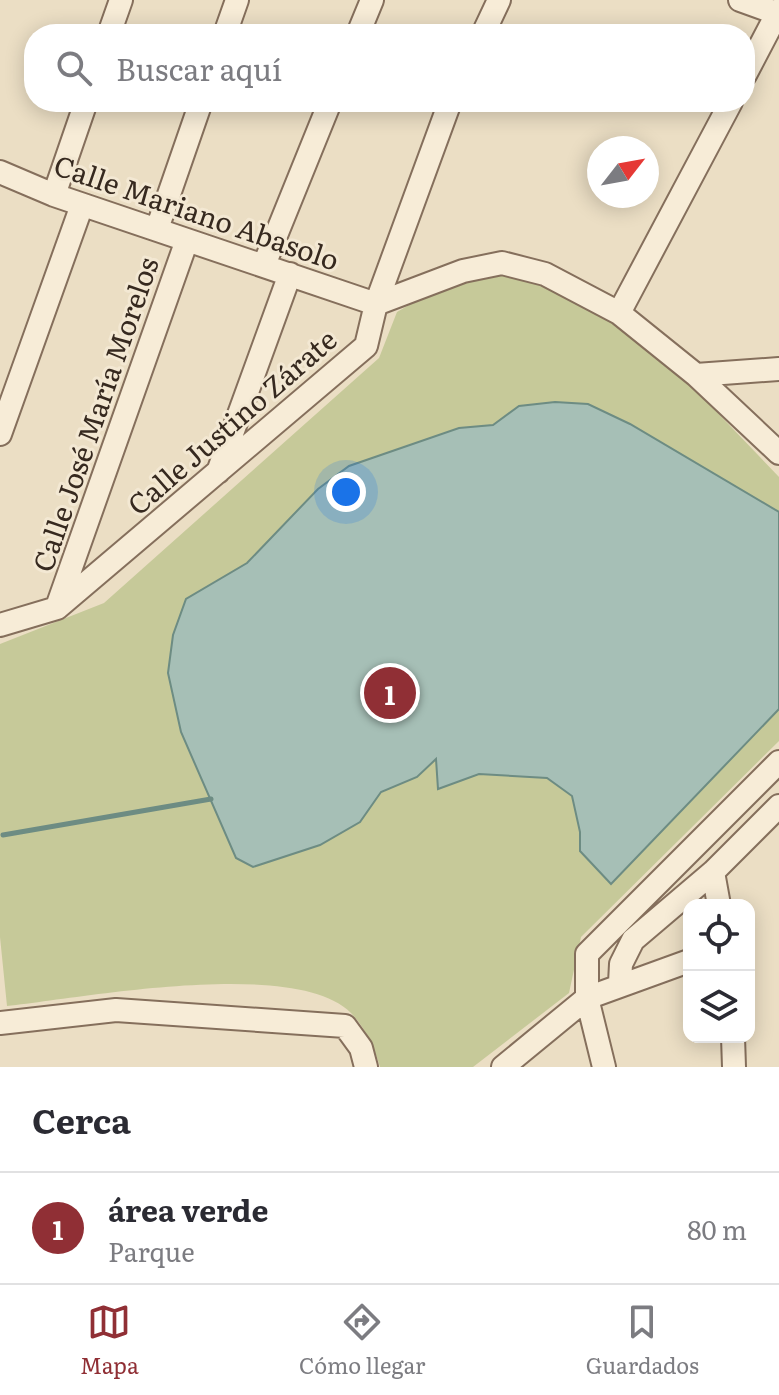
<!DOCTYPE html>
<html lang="es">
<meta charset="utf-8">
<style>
:root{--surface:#fff;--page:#f7f7f7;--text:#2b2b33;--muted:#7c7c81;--line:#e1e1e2;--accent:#902f35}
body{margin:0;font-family:Literata,serif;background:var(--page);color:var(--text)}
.controls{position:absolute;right:24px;bottom:24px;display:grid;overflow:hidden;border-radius:16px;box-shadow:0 4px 20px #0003}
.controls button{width:72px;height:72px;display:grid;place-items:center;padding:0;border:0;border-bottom:2px solid var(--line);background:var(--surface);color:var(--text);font:40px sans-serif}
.compass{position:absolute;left:587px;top:136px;width:72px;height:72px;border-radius:50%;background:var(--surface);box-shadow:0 4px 20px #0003;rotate:59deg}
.you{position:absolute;left:346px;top:492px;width:28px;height:28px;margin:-20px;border:6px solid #fff;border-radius:50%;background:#1a73e8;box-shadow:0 0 0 12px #1a73e833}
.badge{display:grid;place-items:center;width:52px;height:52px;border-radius:50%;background:var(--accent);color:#fff;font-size:26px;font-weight:700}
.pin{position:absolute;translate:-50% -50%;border:4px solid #fff;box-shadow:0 2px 8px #0006}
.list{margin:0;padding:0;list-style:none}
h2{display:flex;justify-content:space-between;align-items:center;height:104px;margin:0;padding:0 32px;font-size:34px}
h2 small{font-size:26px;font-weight:400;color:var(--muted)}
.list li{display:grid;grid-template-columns:52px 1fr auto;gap:24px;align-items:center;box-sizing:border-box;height:112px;padding:0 32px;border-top:2px solid var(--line)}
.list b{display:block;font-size:30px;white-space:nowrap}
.list p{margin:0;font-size:26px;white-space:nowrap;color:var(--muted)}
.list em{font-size:26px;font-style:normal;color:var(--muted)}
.icon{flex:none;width:44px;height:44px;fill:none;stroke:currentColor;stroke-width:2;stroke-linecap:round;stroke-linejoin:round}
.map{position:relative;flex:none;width:779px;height:1067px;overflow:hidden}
.search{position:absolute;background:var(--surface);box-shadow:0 4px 20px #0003;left:24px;right:24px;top:24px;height:88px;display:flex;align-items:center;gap:20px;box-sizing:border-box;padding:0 28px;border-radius:32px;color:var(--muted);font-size:30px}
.sheet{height:216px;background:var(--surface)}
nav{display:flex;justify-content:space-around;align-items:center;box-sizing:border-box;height:112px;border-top:2px solid var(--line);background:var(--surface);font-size:22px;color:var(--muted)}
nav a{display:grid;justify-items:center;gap:4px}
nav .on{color:var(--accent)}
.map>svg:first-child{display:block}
.green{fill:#c6c999}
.water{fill:#a6bfb6;stroke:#6d8c83;stroke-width:2}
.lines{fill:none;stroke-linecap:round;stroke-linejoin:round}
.stream{stroke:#6d8c83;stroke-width:5}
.minor-casing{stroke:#856f5c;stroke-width:26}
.minor{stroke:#f7ecd7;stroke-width:22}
.labels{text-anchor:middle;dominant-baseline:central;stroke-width:6;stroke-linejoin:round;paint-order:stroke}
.street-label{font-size:28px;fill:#36291f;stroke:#f3e8d3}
</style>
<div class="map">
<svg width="779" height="1067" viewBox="0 0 779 1067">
<rect width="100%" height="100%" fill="#ebdec4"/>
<path class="green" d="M481,272L516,274L573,294L665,358L779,477V741L581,937L569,993L473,1067H380C374,1047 366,1029 351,1013C295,957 83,998 7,1006L0,937V644L104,603L379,358L397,312L426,295Z"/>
<path class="water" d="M555,402L588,404L630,424L779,512V709L611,884L580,851V832L572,796L547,778L479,774L438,789L436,759L417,777L381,792L360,822L320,845L253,867L236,858L181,732L168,673L173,635L186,599L247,563L318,489L349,466L459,428L493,425L519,406Z"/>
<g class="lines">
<path class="stream" d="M3,835L211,799"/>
<defs>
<path id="minor" d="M740,0L779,14
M109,34L121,0
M225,34L237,0
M358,34L372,0
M483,34L499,0
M745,75L779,10
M0,172L54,195L376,304L463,271L502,263L545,274L619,313L696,375L779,453
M54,195L86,102
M157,229L201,102
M264,265L330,102
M619,313L731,102
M696,375L779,369
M0,434L82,205
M218,472L290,274
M57,607L187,240
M0,625L57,608L366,346L376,304L450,102
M713,872L719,905
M620,983L621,964L633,940L713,872L779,806
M0,1023L116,1010L345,1026L361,1048L366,1067
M733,1037L734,1067
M503,1067L587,998L689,961
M604,1067L587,998V954L779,762"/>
</defs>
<use href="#minor" class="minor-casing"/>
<use href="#minor" class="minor"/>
</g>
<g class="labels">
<g class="street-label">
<text transform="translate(197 211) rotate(19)">Calle Mariano Abasolo</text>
<text transform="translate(94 414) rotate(-71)">Calle José María Morelos</text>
<text transform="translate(231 421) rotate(-41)">Calle Justino Zárate</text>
</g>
</g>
</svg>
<div class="controls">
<button><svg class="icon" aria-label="locate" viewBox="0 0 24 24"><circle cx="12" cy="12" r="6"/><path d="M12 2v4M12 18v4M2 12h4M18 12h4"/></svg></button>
<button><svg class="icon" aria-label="layers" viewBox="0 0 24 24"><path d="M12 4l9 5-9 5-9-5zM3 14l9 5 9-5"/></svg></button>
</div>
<svg class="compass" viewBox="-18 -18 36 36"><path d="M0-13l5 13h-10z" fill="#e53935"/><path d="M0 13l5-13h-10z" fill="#7c7c81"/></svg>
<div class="you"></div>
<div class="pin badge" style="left:390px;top:693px">1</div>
<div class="search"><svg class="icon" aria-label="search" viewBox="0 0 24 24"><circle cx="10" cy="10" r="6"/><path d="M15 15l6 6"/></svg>Buscar aquí</div>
</div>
<section class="sheet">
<h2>Cerca<small></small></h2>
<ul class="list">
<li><span class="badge">1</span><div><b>área verde</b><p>Parque</p></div><em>80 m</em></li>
</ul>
</section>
<nav>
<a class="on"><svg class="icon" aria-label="map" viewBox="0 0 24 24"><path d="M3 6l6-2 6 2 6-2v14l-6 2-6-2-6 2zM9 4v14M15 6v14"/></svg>Mapa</a>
<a><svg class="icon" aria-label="directions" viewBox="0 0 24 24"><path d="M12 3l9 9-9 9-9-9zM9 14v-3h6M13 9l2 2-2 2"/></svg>Cómo llegar</a>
<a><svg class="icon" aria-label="saved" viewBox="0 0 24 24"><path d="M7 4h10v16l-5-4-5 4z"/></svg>Guardados</a>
</nav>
